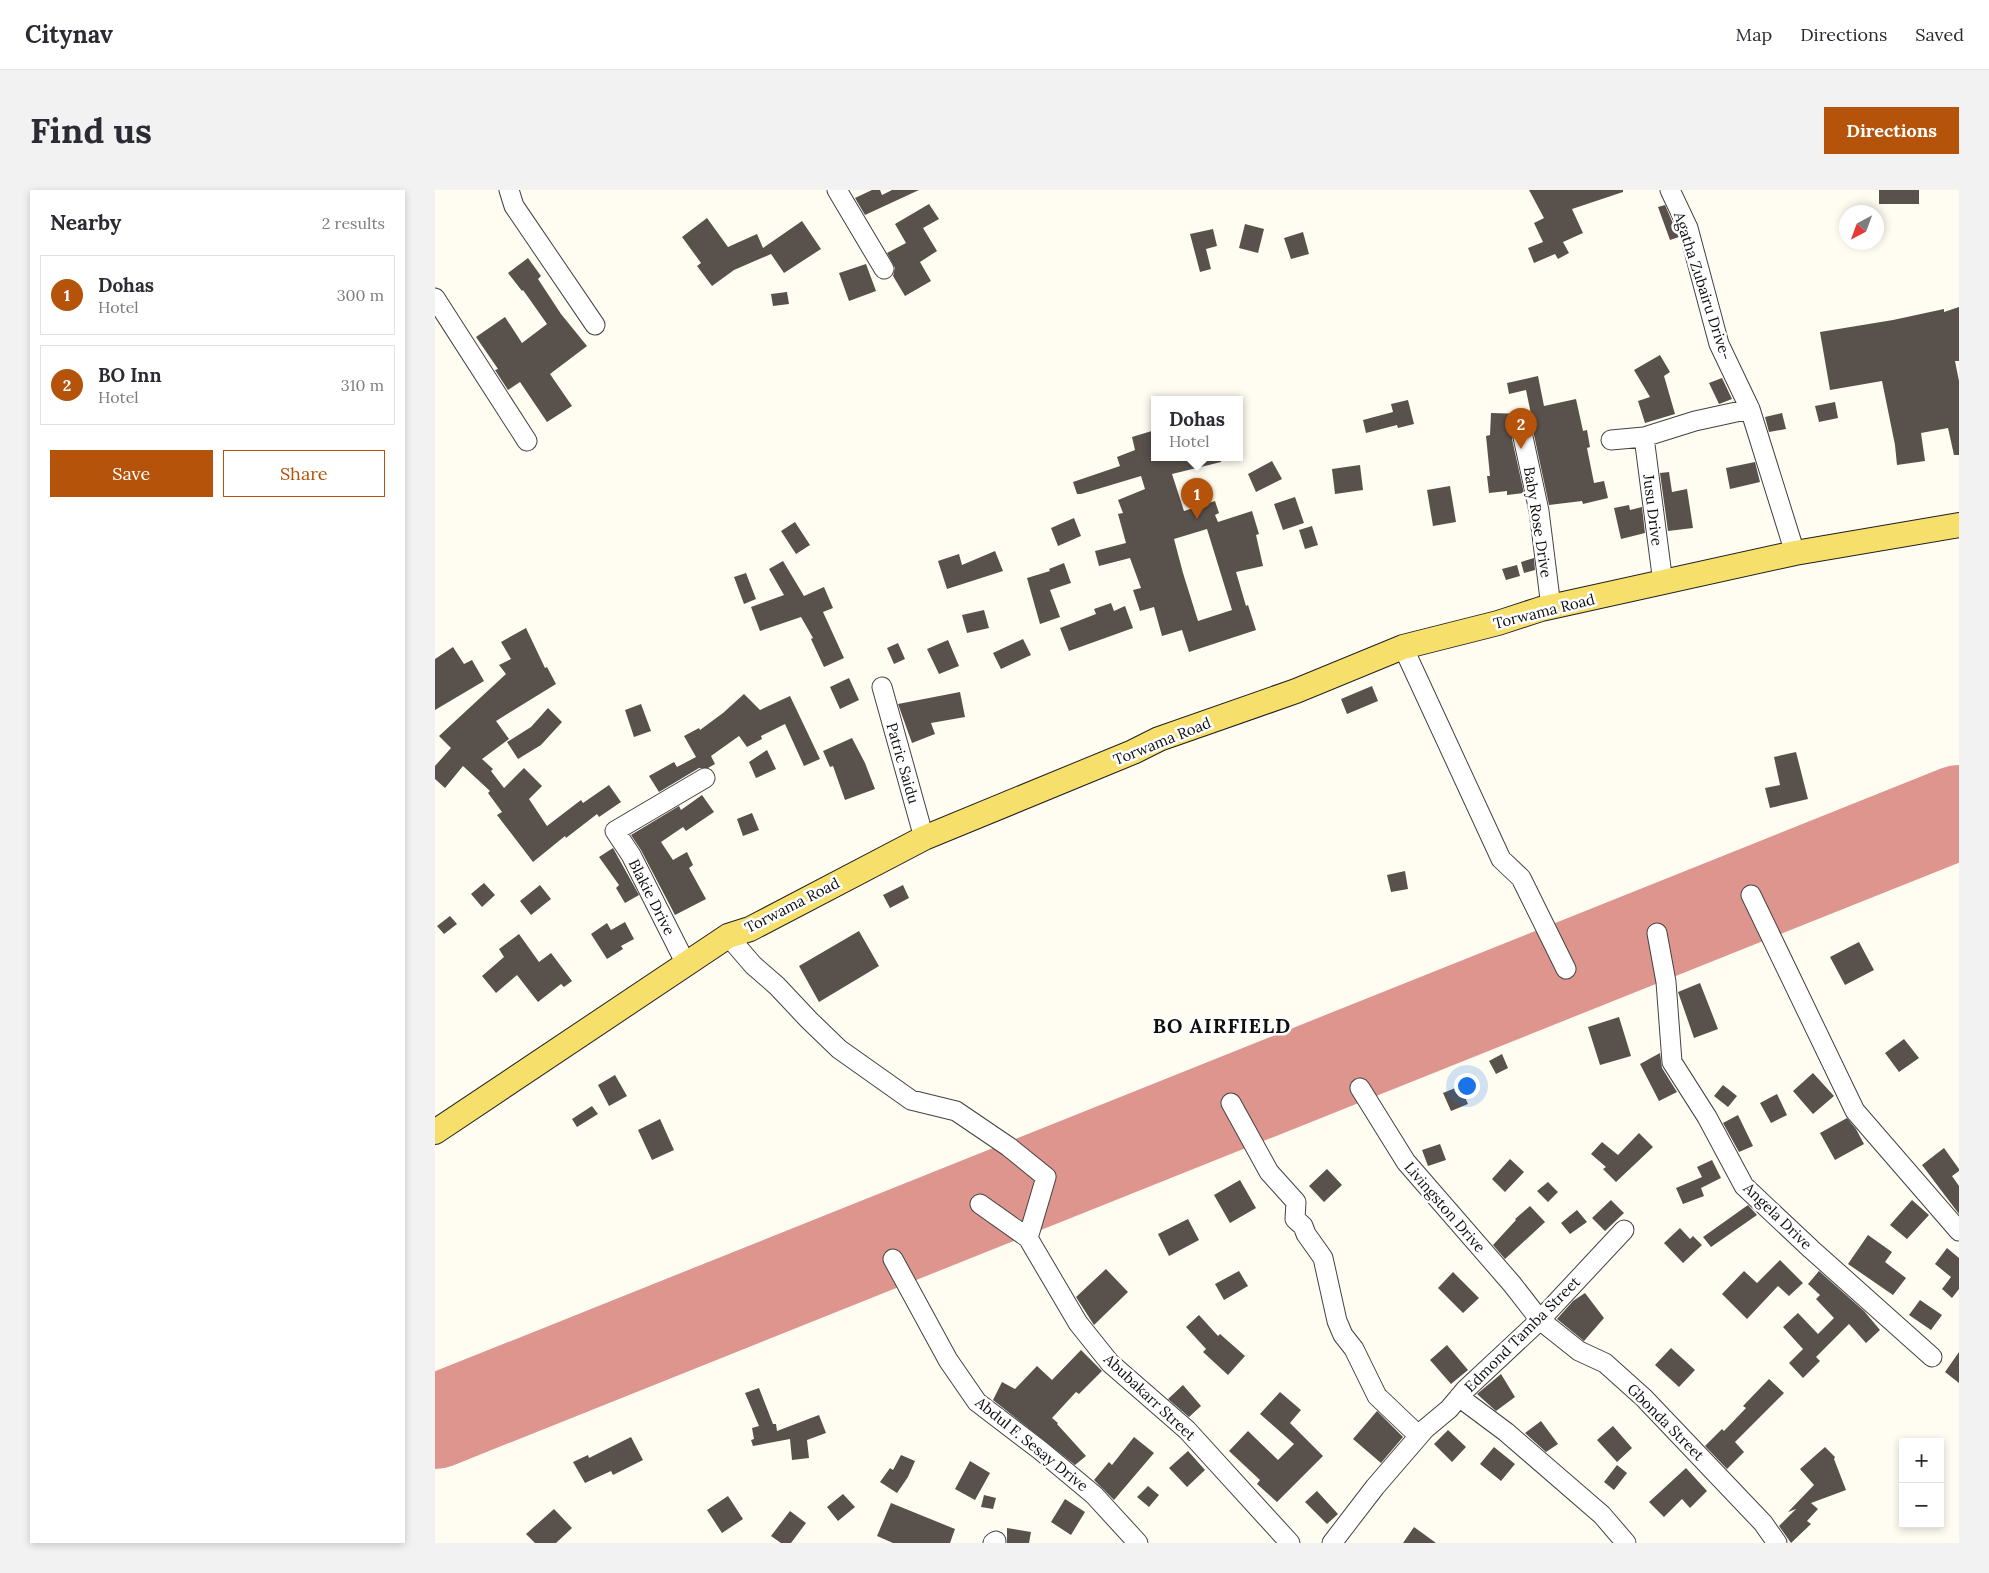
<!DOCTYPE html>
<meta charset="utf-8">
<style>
:root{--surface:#fff;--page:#f2f2f3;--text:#2b2b33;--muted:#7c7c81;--line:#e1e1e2;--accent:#b45309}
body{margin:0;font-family:Lora,serif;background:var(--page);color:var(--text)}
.controls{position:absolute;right:15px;bottom:15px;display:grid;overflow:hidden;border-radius:0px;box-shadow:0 2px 8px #0003}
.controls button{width:45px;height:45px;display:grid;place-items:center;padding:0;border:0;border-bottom:1px solid var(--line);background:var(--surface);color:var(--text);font:25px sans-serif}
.compass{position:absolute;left:1404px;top:15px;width:45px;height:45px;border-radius:50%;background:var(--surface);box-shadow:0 2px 8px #0003;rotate:221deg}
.you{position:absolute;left:1031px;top:895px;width:18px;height:18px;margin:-12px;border:4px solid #fff;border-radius:50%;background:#1a73e8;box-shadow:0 0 0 8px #1a73e833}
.badge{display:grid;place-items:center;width:32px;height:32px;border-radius:50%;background:var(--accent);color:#fff;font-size:16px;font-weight:700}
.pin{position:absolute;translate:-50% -41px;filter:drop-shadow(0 1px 2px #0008)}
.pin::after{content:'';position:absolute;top:26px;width:18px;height:15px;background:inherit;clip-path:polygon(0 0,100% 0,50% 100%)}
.popup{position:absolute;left:716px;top:206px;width:92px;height:65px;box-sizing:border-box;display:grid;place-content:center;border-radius:0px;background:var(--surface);filter:drop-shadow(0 1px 4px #0005);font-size:16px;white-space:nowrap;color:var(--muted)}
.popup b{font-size:19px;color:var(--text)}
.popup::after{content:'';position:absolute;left:50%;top:100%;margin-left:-10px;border:10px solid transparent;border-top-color:var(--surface)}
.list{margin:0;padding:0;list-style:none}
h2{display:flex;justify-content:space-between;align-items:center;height:65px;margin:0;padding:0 20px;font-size:21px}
h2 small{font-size:16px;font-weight:400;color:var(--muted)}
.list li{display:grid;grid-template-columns:32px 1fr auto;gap:15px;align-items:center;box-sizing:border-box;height:80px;margin:0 10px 10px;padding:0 10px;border:1px solid var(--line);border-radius:0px}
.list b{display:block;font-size:19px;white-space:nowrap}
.list p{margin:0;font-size:16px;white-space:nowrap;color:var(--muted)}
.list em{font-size:16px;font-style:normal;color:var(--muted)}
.actions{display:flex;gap:10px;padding:15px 20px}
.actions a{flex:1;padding:11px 0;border:1px solid var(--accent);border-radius:0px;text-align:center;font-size:18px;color:var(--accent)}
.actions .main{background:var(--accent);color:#fff}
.map{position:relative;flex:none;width:1524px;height:1353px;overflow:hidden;border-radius:0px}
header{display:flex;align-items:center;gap:30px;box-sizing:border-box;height:70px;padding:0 25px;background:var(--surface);border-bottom:1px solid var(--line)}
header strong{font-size:24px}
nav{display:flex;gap:28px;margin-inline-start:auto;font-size:18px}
.intro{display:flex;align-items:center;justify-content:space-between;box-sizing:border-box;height:120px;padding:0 30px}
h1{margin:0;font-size:35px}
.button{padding:12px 22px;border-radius:0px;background:var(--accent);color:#fff;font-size:18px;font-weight:700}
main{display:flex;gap:30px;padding:0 30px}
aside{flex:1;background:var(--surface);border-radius:0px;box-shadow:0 2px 8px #0003}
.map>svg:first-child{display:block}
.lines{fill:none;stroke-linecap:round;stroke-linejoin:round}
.runway{stroke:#de958d;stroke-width:94}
.building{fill:#58514c;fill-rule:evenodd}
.minor-casing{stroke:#424242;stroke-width:21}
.major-casing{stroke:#202020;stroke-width:26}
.minor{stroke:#fff;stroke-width:19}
.major{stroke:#f6df6a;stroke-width:24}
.labels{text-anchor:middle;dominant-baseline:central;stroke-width:5;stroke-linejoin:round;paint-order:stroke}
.street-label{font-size:15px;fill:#0f0f0f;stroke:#fff}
.district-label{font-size:20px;font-weight:bold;letter-spacing:1px;fill:#0f0f0f;stroke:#fff}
</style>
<header>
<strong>Citynav</strong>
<nav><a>Map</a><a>Directions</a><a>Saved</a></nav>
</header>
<div class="intro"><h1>Find us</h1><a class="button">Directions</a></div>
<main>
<aside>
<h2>Nearby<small>2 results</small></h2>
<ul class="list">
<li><span class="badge">1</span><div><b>Dohas</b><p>Hotel</p></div><em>300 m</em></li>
<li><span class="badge">2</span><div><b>BO Inn</b><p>Hotel</p></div><em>310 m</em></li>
</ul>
<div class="actions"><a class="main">Save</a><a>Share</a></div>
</aside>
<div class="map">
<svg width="1524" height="1353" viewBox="0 0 1524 1353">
<rect width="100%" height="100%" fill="#fffdf2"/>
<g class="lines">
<path class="runway" d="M0,1232L1524,622"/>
</g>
<path class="building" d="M437,0H445L447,5L457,0H484L430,25L420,8Z
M1094,0H1188V2L1137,19L1148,43L1128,52L1134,63L1123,69L1120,64L1099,73L1093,58L1108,52L1099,33L1109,28Z
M1444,0H1484V14H1444Z
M494,14L504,29L488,38L502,61L485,72L496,91L470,106L458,86L460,78L452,63L471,53L460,34Z
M1230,15L1244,47L1235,50L1223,17Z
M272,28L293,57L322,44L328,58L367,31L386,59L349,83L336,64L299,80L277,96L262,76L266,73L247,47Z
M810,34L829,39L823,63L804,58Z
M778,39L782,56L771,59L776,79L765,82L755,44Z
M868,42L874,64L856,69L849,48Z
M93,68L106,86L103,89L126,124L152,156L115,184L137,216L112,232L85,192L73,200L60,180L63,179L41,147L70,127L87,153L112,134L88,100L87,101L73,83Z
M431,74L441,101L414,111L404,83Z
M352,102L354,114L338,116L336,104Z
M1524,117V171H1520L1524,191V265H1519L1513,238L1486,243L1490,271L1462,275L1460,255L1447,191L1395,200L1385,142L1458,130L1509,119V122Z
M1225,165L1235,182L1229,186L1240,224L1210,233L1203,211L1215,207L1199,180Z
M1103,186L1109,216L1141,209L1148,241L1152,240L1155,257L1152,258L1159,293L1169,291L1173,308L1148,314L1147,311L1114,315L1099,245L1096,239L1086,236L1080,239L1077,249L1089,303L1072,305V301L1054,303L1052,286H1055L1051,246L1055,245L1056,223L1096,224L1091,200L1074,204L1072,193Z
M1287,188L1297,209L1284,214L1274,193Z
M973,210L979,234L963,238L962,235L931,243L928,230L958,222L956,214Z
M1400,212L1403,228L1384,232L1380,216Z
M1347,223L1351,239L1334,242L1330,227Z
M720,240V268H786V272L737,284L749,321L780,311L784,323L780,325L783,332L817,321L824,344L821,345L828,376L801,382L811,416L813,415L821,440L754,462L747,440L727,446L719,417L705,421L698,400L706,398L695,368L664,376L660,361L691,353L683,324L688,323L683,310L710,299L706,286L646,304H642L638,292L685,276L682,267L700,260L697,247ZM772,339L797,420L763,431L748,383L739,349Z
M837,271L847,289L821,302L813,284Z
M1320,272L1325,292L1295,299L1291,278Z
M925,275L928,300L900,304L897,279Z
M1234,282L1237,302L1252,299L1258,338L1233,341L1225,283Z
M1015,296L1021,332L998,336L992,300Z
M860,307L869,333L848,340L839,314Z
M1194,315L1195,320L1207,317L1210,343L1186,349L1179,318Z
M639,328L646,346L623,356L616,338Z
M360,332L375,355L361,364L346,341Z
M877,336L883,355L870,359L864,340Z
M560,361L568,381L512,399L503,371L524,364L527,375Z
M1099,368L1100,380L1089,383L1086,372Z
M348,371L369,406L389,397L398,418L388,422L409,468L389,477L376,449L378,448L366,427L325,441L316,417L349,405L334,379Z
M629,373L636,393L615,400L625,427L605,434L592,388L615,381L614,379Z
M1082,375L1085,386L1071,390L1067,379Z
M311,383L321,409L309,414L299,387Z
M676,413L679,421L690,416L698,438L634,461L625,438L661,424L659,419Z
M549,420L554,438L532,443L527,425Z
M91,438L110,478L112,477L121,494L61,531L74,549L47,569L58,579L56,581L69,598L89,578L107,596L94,609L112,636L146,610L148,613L174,595L186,612L164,627L162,624L131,648L130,646L98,672L62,625L67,622L53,603L55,601L28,576L10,598L0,589V576L16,558L4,546L71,484L64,475L76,469L66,452Z
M588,449L596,465L566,479L558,463Z
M513,450L524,476L504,484L492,459Z
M463,453L470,469L459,474L452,458Z
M18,457L29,474L37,470L49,491L0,520V469Z
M414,488L424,510L405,519L395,497Z
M937,496L943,511L912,524L906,509Z
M525,502L530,527L496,533L500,544L477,553L463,514Z
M309,504L325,520L355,506L385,569L369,576L350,534L326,546L327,549L312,557L304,546L276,566L280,574L273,578H264L224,602L214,586L239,572L242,577L261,567L249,546L264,538L265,540L288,523Z
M206,514L216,541L199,547L190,520Z
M113,518L127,532L106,555L83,569L72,552L96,537Z
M417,548L430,573L440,599L410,610L398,576L395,577L388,561Z
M332,560L341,579L321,588L314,572Z
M1361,562L1373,609L1335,618L1330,598L1345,595L1339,567Z
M267,605L279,622L251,641L248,637L226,652L238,670L252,662L258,675L254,678L271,709L240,725L206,660L196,645L244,616L246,620Z
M317,623L324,640L308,646L302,629Z
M178,658L204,705L190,713L181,698L184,695L164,667Z
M970,681L973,699L956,702L952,685Z
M49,693L60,705L47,717L36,704Z
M105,695L116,709L96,725L85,711Z
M468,695L474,708L455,718L448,705Z
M15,726L22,734L9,744L2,736Z
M190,732L199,749L186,756L188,759L172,769L156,744L172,733L176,740Z
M424,741L444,776L384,812L364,776Z
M84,744L104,772L116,763L137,791L129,797L126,794L103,812L82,785L61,803L47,786L69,767L64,759Z
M1424,752L1439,780L1410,795L1395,767Z
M1265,793L1283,839L1259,848L1243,802Z
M1184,827L1196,866L1165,875L1153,837Z
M1469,849L1484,868L1464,882L1450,863Z
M1225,863L1227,878L1242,902L1224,911L1205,874Z
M1067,864L1073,878L1061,884L1054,871Z
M1378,883L1399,906L1378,924L1358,901Z
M180,885L192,906L174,916L163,895Z
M1288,895L1302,906L1293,917L1279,906Z
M1025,896L1033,914L1016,921L1008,903Z
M1342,904L1352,925L1336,933L1325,913Z
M157,916L163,924L142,937L137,929Z
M1303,925L1318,956L1304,962L1288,933Z
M1412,928L1421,939L1429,954L1400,970L1385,943Z
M225,929L239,960L217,970L203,940Z
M1204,943L1218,957L1181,992L1168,979L1171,977L1156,964L1167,952L1183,965Z
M1005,954L1011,970L993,976L987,960Z
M1509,958L1524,979V981L1517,986L1524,996V1024L1487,975Z
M1075,969L1089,982L1070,1002L1057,989Z
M1277,970L1286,988L1266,998L1269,1006L1248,1014L1241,998L1267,987L1262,977Z
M892,979L907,995L889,1012L874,996Z
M805,990L821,1018L795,1033L779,1005Z
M1113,992L1123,1002L1113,1012L1102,1001Z
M1176,1010L1189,1023L1170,1041L1157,1028Z
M1477,1010L1494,1025L1472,1049L1455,1035Z
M1313,1015L1322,1025L1276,1057L1268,1047Z
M1095,1016L1110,1032L1070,1069L1058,1055L1081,1030L1080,1029Z
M1142,1020L1152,1032L1135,1044L1126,1033Z
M753,1029L764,1050L734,1066L723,1044Z
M1245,1038L1255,1049L1258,1046L1267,1055L1248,1073L1229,1053Z
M1433,1045L1457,1062L1450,1072L1471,1088L1458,1105L1413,1074Z
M1512,1058L1524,1068V1099L1517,1108L1507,1099L1516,1087L1500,1074Z
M1345,1070L1368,1093L1354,1106L1343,1096L1312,1129L1287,1104L1309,1081L1322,1093Z
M671,1079L693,1102L659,1135L641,1107Z
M804,1081L813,1096L789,1110L780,1094Z
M1384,1081L1429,1121L1445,1140L1431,1153L1414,1134L1381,1167L1385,1171L1368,1188L1354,1173L1368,1159L1348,1137L1363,1123L1383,1144L1399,1128L1381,1109L1385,1105L1373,1094Z
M1018,1082L1044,1108L1028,1123L1003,1098Z
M1150,1103L1169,1128L1149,1151L1122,1129L1138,1111Z
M1485,1110L1507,1125L1496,1140L1474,1125Z
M764,1125L783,1146L785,1144L810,1166L793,1185L768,1162L771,1159L751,1137Z
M1012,1155L1033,1180L1016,1194L995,1170Z
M1236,1158L1260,1180L1244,1197L1220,1175Z
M646,1160L667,1181L644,1204L641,1202L617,1228L623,1233L622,1234L651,1266L640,1275L558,1210L567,1192L580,1199L602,1176L617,1190Z
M1524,1162V1193L1510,1182Z
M1066,1184L1080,1207L1061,1221L1042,1204Z
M1334,1189L1349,1203L1300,1252L1309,1262L1292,1279L1270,1256L1287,1239L1289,1241L1311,1218L1308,1216Z
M748,1195L766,1216L754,1227L733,1209Z
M324,1198L338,1234H341L342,1241L384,1225L391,1243L372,1250L374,1268L357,1270L355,1249L318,1256L316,1250L319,1249L317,1238L324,1236L310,1203Z
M845,1202L866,1220L855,1233L888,1266L842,1312L822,1294L825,1290L794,1261L813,1241L843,1270L859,1254L825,1224Z
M942,1221L968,1247L946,1273L918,1249Z
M1106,1231L1123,1254L1111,1262L1090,1243Z
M1178,1236L1197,1258L1182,1272L1162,1250Z
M1013,1240L1031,1257L1017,1272L999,1254Z
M196,1247L208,1270L178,1285L176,1281L150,1293L138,1272L153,1265L154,1268Z
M699,1247L719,1263L679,1310L659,1290L674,1272L677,1275Z
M1059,1257L1080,1274L1066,1291L1045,1274Z
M1390,1257L1400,1267L1399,1269L1411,1300L1376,1313L1383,1319L1372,1331L1376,1334L1356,1353L1344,1336L1361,1319L1353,1322L1379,1295L1365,1279Z
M753,1261L770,1280L752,1297L734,1278Z
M466,1265L480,1271L473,1287L462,1303L445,1292L455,1278L458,1280Z
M535,1271L555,1283L540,1310L520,1299Z
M1182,1275L1192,1283L1179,1300L1169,1292Z
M1251,1278L1272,1301L1255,1318L1247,1309L1229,1327L1214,1312Z
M713,1296L724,1305L714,1317L702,1307Z
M882,1301L903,1324L892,1334L870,1312Z
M408,1304L420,1317L403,1331L392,1317Z
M549,1305L561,1308L558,1319L546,1317Z
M293,1306L308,1329L287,1343L272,1320Z
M630,1309L650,1322L636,1345L616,1332Z
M456,1313L520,1339L515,1353H458L442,1346Z
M119,1319L137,1338L121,1353H100L91,1344Z
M355,1321L371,1333L356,1353H346L336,1346Z
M979,1337L1001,1353H968Z
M572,1338L596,1342L594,1353H572Z"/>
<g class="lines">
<defs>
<path id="minor" d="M74,0L79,16L160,135
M402,0L449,79
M1235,0L1253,38L1284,154L1315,219L1360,363
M0,108L92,251
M1088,247L1104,321L1116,417
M1209,247L1228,393
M1176,250L1209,247L1260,231L1315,219
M968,457L1066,669L1086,688L1131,779
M447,497L489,648
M1316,705L1420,921L1524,1041
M1222,743L1231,792L1237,872L1272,927L1309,996L1376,1059L1497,1167
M293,746L318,775L342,796L374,830L404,859L476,910L521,921L574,957L611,987L593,1048L545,1014
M251,774L196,665L180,641L270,588
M925,898L971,972L1077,1094L1105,1130L1144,1161L1170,1173L1209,1208L1328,1333L1342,1353
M796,913L834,982L861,1012L860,1029L868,1036L871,1044L888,1068L902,1131L908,1145L919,1159L942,1206L984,1246
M593,1048L643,1133L675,1173L752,1240L855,1353
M458,1069L513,1170L542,1212L605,1260L659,1305L703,1353
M1024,1207L1071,1242L1167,1325L1191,1353
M558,1353L561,1351
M897,1353L940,1297L990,1239L1014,1219L1030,1200L1105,1130L1189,1040"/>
<path id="major" d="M0,942L293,746L315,739L489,648L698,562L724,549L861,501L968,457L1063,433L1106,419L1360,363L1524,335"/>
</defs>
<use href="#minor" class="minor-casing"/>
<use href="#major" class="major-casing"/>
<use href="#minor" class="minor"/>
<use href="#major" class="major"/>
</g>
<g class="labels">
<g class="street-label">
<text transform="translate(1268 96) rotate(72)">Agatha Zubairu Drive-</text>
<text transform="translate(1218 320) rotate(83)">Jusu Drive</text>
<text transform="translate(1103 332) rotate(81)">Baby Rose Drive</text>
<text transform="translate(1109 421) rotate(-14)">Torwama Road</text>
<text transform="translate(727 551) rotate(-22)">Torwama Road</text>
<text transform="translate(468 573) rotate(74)">Patric Saidu</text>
<text transform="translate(217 707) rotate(63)">Blakie Drive</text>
<text transform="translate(357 715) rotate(-27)">Torwama Road</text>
<text transform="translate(1010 1017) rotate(49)">Livingston Drive</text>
<text transform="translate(1343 1026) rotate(44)">Angela Drive</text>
<text transform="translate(1087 1144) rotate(-45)">Edmond Tamba Street</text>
<text transform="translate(715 1207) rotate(43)">Abubakarr Street</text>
<text transform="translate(1231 1232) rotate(45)">Gbonda Street</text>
<text transform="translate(597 1254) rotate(39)">Abdul F. Sesay Drive</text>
</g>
<g class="district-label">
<text x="787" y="835">BO AIRFIELD</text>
</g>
</g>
</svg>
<div class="controls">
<button>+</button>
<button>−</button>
</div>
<svg class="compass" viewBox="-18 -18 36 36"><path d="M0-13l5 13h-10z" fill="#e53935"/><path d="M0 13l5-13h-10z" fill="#7c7c81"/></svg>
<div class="you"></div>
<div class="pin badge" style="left:762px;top:329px">1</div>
<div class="popup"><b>Dohas</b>Hotel</div>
<div class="pin badge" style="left:1086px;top:259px">2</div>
</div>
</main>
